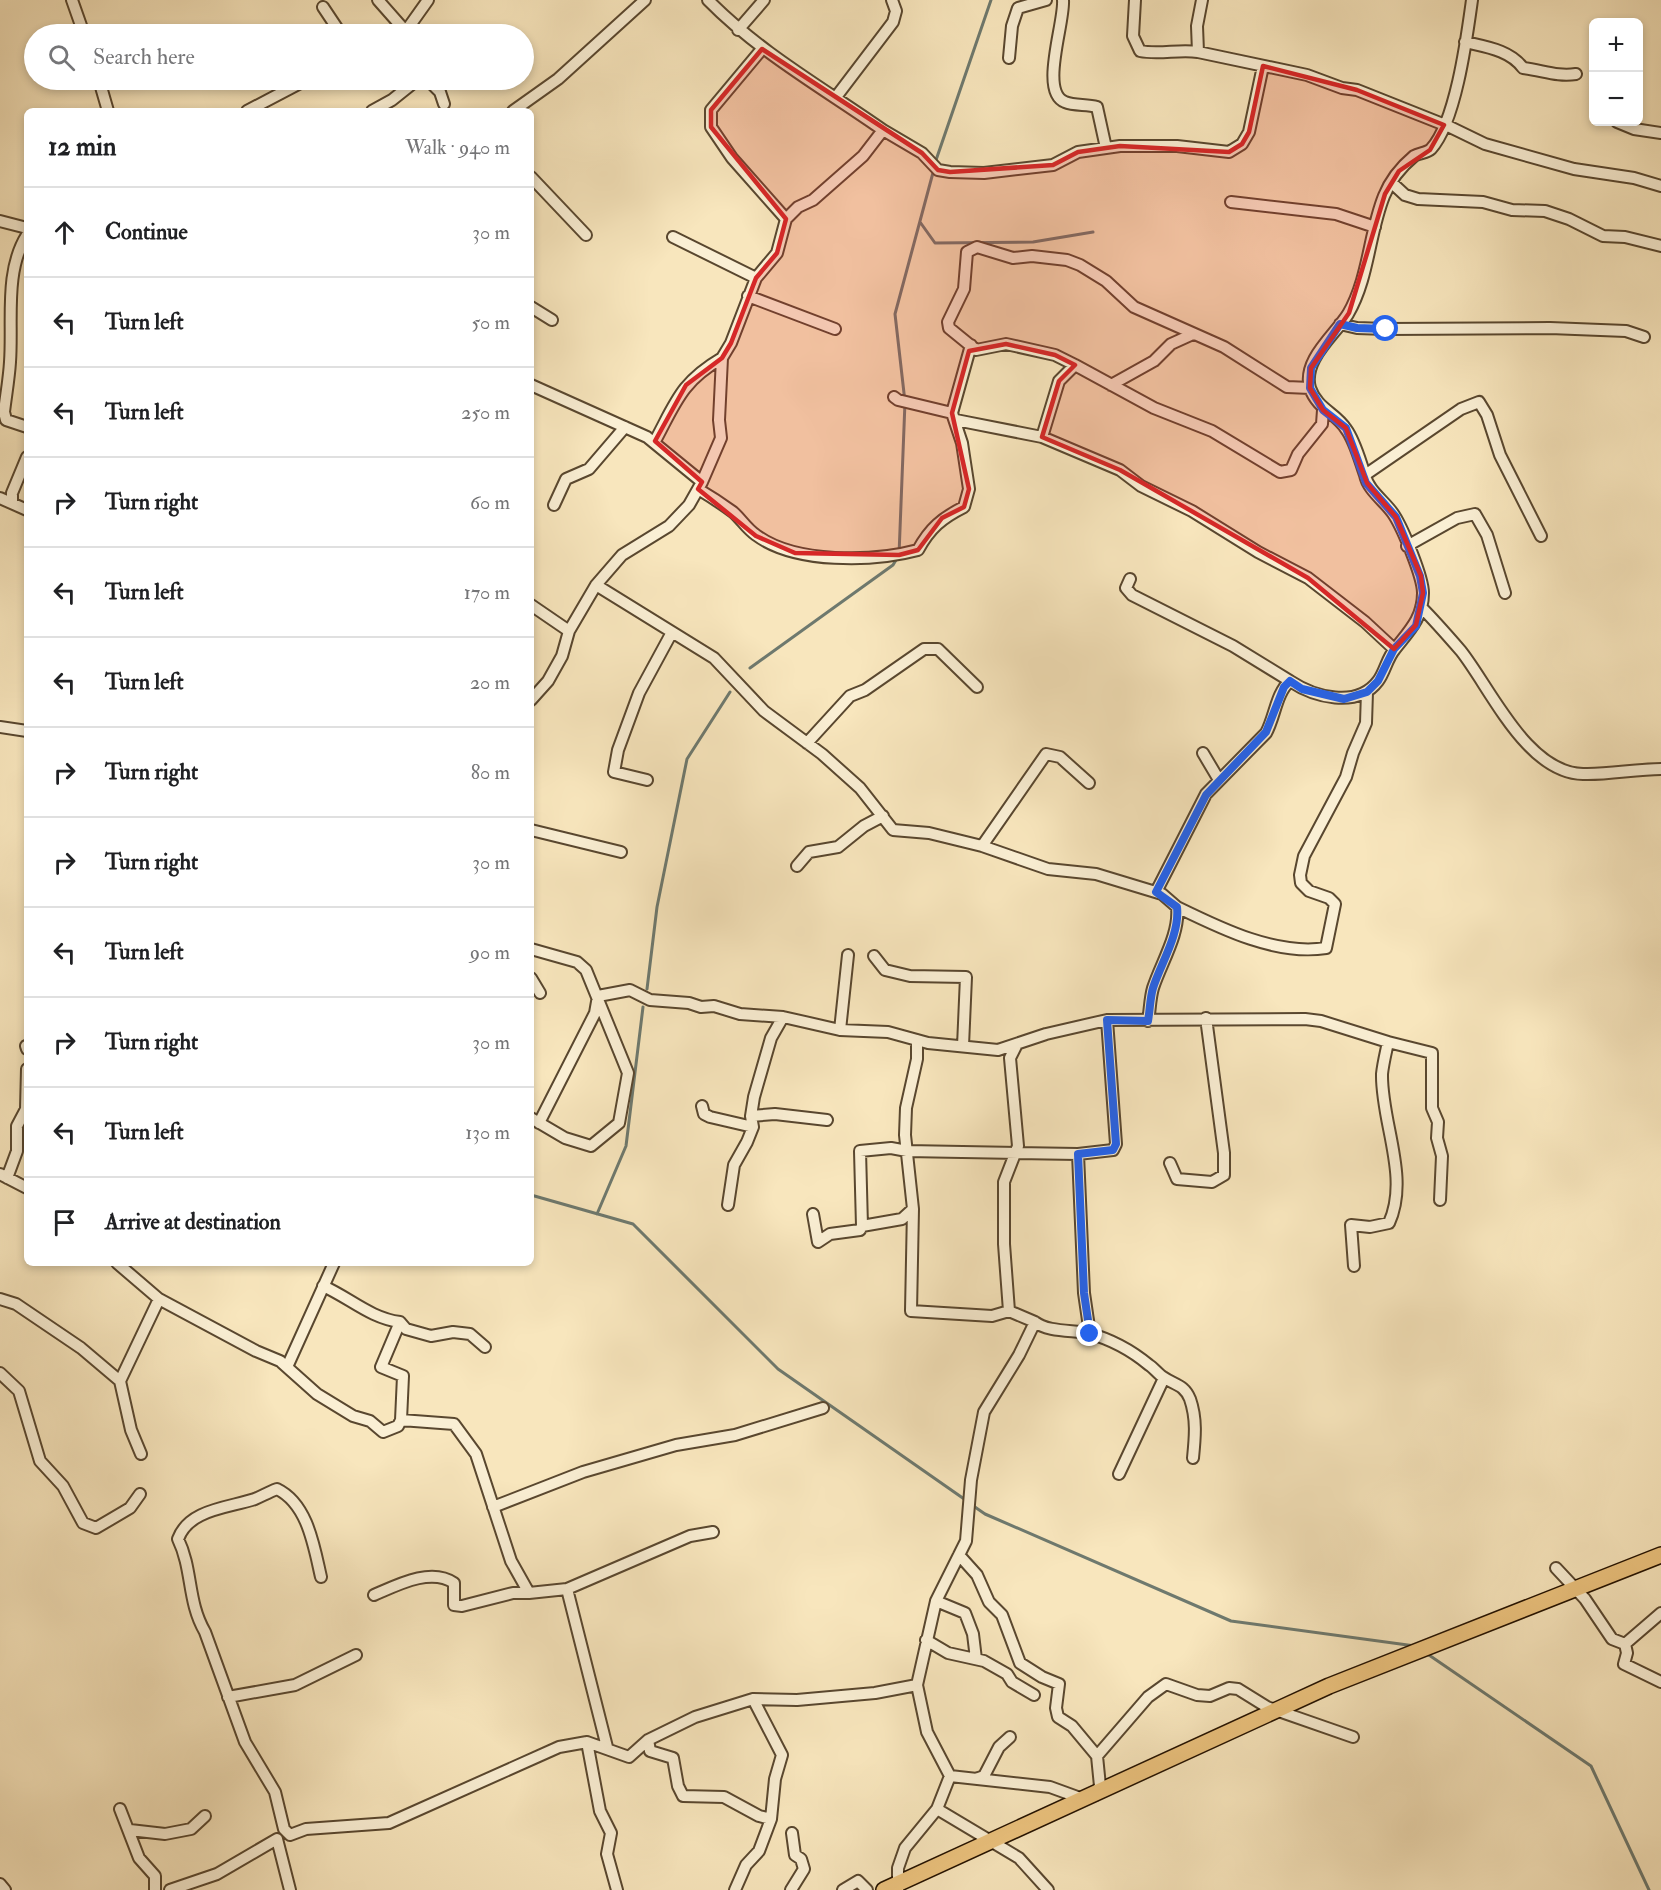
<!DOCTYPE html>
<meta charset="utf-8">
<style>
:root{--surface:#fff;--page:#f2f2f2;--text:#202124;--muted:#757577;--line:#e0e0e0}
body{margin:0;font-family:"IM FELL Double Pica",serif;background:var(--page);color:var(--text)}
.controls{position:absolute;right:18px;top:18px;display:grid;overflow:hidden;border-radius:9px;box-shadow:0 3px 9px #0003}
.controls button{width:54px;height:54px;display:grid;place-items:center;padding:0;border:0;border-bottom:2px solid var(--line);background:var(--surface);color:var(--text);font:30px sans-serif}
.stop{position:absolute;width:18px;height:18px;margin:-14px;border:4px solid #2563eb;border-radius:50%;background:#fff}
.stop.end{background:#2563eb;border-color:#fff;box-shadow:0 2px 6px #0008}
.list{margin:0;padding:0;list-style:none}
h2{display:flex;justify-content:space-between;align-items:center;height:78px;margin:0;padding:0 24px;font-size:26px}
h2 small{font-size:20px;font-weight:400;color:var(--muted)}
.list li{display:grid;grid-template-columns:39px 1fr auto;gap:18px;align-items:center;box-sizing:border-box;height:90px;padding:0 24px;border-top:2px solid var(--line)}
.list b{display:block;font-size:22px;white-space:nowrap}
.list em{font-size:20px;font-style:normal;color:var(--muted)}
.icon{flex:none;width:33px;height:33px;fill:none;stroke:currentColor;stroke-width:2;stroke-linecap:round;stroke-linejoin:round}
.map{position:relative;flex:none;width:1661px;height:1890px;overflow:hidden}
.search{position:absolute;background:var(--surface);box-shadow:0 3px 9px #0003;left:24px;top:24px;width:510px;height:66px;display:flex;align-items:center;gap:15px;box-sizing:border-box;padding:0 21px;border-radius:33px;color:var(--muted);font-size:22px}
.panel{position:absolute;background:var(--surface);box-shadow:0 3px 9px #0003;left:24px;top:108px;width:510px;height:1158px;border-radius:9px}
.map>svg:first-child{display:block}
.lines{fill:none;stroke-linecap:round;stroke-linejoin:round}
.stream{stroke:#6e796e;stroke-width:3}
.minor-casing{stroke:#59472f;stroke-width:14}
.highway-casing{stroke:#241200;stroke-width:18}
.minor{stroke:#faefd4;stroke-width:10}
.highway{stroke:#ecc37e;stroke-width:15}
.route{stroke:#2563eb;stroke-width:8}
.marked{fill:#d62828;fill-opacity:0.2;stroke:#d62828;stroke-width:4.5;stroke-linejoin:round}
</style>
<div class="map">
<svg width="1661" height="1890" viewBox="0 0 1661 1890">
<rect width="100%" height="100%" fill="#f8e6bd"/>
<filter id="stains"><feTurbulence type="fractalNoise" baseFrequency=".00333" numOctaves="4"/><feColorMatrix values="0 0 0 0 .2 0 0 0 0 .09 0 0 0 0 .02 0 0 0 .5 -.17"/></filter>
<radialGradient id="worn" r=".72"><stop offset=".6" stop-color="#630" stop-opacity="0"/><stop offset="1" stop-color="#630" stop-opacity=".3"/></radialGradient>
<g class="lines">
<path class="stream" d="M935,163L991,0
M920,222L935,243L1033,242L1093,232
M750,668L893,565L899,555L905,402L895,314L934,169
M647,989L657,907L687,759L730,692
M26,1063H27
M531,1195L633,1224L778,1369L967,1501
M597,1214L626,1146L643,1007
M972,1505L985,1514L1231,1621L1415,1646
M1426,1653L1591,1766L1649,1890"/>
<defs>
<path id="minor" d="M72,0L84,34
M378,0L408,34
M708,0C759,52 823,88 883,130
M1063,0C1065,22 1039,92 1065,102C1074,106 1087,104 1097,107L1106,148
M1135,0L1133,36L1140,51C1159,55 1179,49 1198,52L1307,75L1342,88L1357,90L1450,127L1485,144L1574,169L1634,178L1661,186
M323,7L341,34
M738,30L764,0
M406,31L428,0
M1465,42C1486,47 1510,50 1523,68C1542,70 1557,77 1576,74
M762,49L711,110V127L732,158L786,219
M1198,52L1197,26L1202,0
M1009,58L1012,26L1018,8L1046,0
M99,80L108,111
M428,80L440,92L444,104
M836,97L893,22L896,11L892,0
M247,111L306,80
M372,111L392,100L417,80
M513,111L558,79L645,0
M1617,122L1634,129L1661,133
M531,177L586,235
M1392,183L1405,195L1418,199L1483,202L1512,210L1545,211L1569,219L1603,236L1625,237L1661,246
M1231,202L1336,214L1375,227
M0,221L27,228
M27,235C4,271 13,321 10,362C9,379 6,395 4,412L6,420L27,427
M673,237L756,278
M748,296L835,329
M531,307L552,320
M1340,324L1357,328L1386,329L1550,328L1626,331L1644,337
M1075,365L1055,355L1006,344L976,350L949,328L948,322L964,289L967,252L977,247L1013,258L1032,256L1067,260L1080,265L1106,281L1134,307L1224,347L1287,387L1310,388
M531,385L647,437L702,482
M1111,385L1154,361L1171,344L1193,334
M952,413L971,345
M956,420L1042,437L1120,470L1141,486L1192,511L1258,552L1308,578L1365,622L1394,649
M1042,437L1059,381L1075,365L1154,408L1212,431L1280,472L1291,470L1298,454L1322,424L1323,410
M655,441C676,402 681,382 722,358
M1365,475C1360,461 1355,441 1346,429C1336,413 1317,409 1310,388C1302,360 1335,335 1348,314C1369,278 1369,233 1384,196C1390,181 1402,166 1414,156C1419,153 1427,153 1431,149C1456,122 1467,36 1472,0
M698,489C710,496 722,504 733,512C741,519 747,529 756,535C795,564 873,562 918,550C930,528 942,518 964,507L969,489L962,443L952,413L898,400L894,397
M0,498L27,510
M12,503V493L27,457
M554,505L566,479L589,469L625,427
M1407,546L1457,518L1475,514L1487,535L1505,593
M1130,579L1126,588L1132,595L1233,646L1290,681
M596,585L714,658L764,711L822,754L860,788L893,830L929,833L982,846L1048,869L1096,874L1162,894L1177,907C1180,934 1161,963 1153,988C1150,998 1150,1010 1148,1021
M531,605L569,631
M1421,607C1435,621 1448,636 1461,651C1491,689 1527,773 1583,774C1608,775 1635,769 1661,769
M531,700L548,681L562,656L569,631L596,585L622,555L669,526L689,505L702,482L721,438L719,420L722,358L731,343L756,278L777,253L786,219L798,207L813,200L863,156L883,130L922,153L938,170L950,172L984,173L1053,165L1078,152L1120,146H1177L1229,152L1242,144L1249,132L1263,66
M0,727L27,731
M807,743L850,696L865,690L924,649H938L977,687
M1203,753L1219,780
M647,780L614,772L618,750L639,693L671,634
M531,830L621,852
M982,846L1046,754L1060,757L1089,783
M797,866L809,852L838,847L864,826L883,816
M1156,892L1206,794L1266,733C1275,717 1276,693 1290,681C1314,697 1357,709 1378,681C1385,672 1387,658 1395,649C1409,631 1423,618 1423,593C1423,577 1403,529 1394,515C1386,502 1368,491 1365,475L1461,409L1479,402L1487,415L1500,455L1541,536
M1177,907C1220,928 1276,956 1326,948L1335,904L1329,898L1309,891L1301,883L1300,875L1304,856L1346,777L1353,753L1366,723L1367,692
M531,949L577,962L586,970L628,1073L619,1123L591,1146L565,1138L531,1118
M874,956L885,970L910,976L966,977L963,1046
M531,978L540,993
M598,996L630,990L650,1000L689,1003L701,1007L714,1006L740,1014L783,1017L840,1030L888,1032L928,1043L998,1050L1046,1034L1107,1020L1305,1019L1321,1021L1388,1042C1386,1052 1383,1064 1382,1074C1381,1122 1410,1177 1389,1223L1370,1227L1351,1225L1354,1266
M840,1030L848,955
M917,1040V1059L906,1108L905,1135L913,1209L911,1311L992,1316L1009,1311
M1388,1042L1432,1053V1108L1438,1122L1437,1138L1442,1156L1440,1200
M26,1046L27,1049
M1016,1046L1010,1058L1018,1146L1004,1182V1244L1009,1311L1035,1322
M702,1106L704,1114L710,1117L753,1127
M751,1116L775,1114L827,1120
M539,1123L595,1013L598,996
M1078,1154L1084,1293L1090,1334
M1170,1163L1177,1179L1212,1182L1224,1175V1153L1206,1018
M0,1174L27,1188
M7,1178L17,1151V1126L26,1109L27,1069
M728,1205L734,1165L747,1142L753,1127L751,1116L754,1097L771,1038L783,1017
M913,1209L902,1219L862,1226L860,1151L891,1148L907,1151L1078,1154L1113,1150L1116,1144L1107,1020
M813,1214L818,1242L830,1234L860,1230L862,1226
M117,1263L159,1299L256,1351L280,1361L317,1394L353,1416L370,1421L383,1432L398,1426L401,1420L403,1376L381,1367L400,1322
M323,1286C350,1298 370,1318 400,1322L406,1329L431,1336L453,1332L470,1334L485,1347
M0,1299L16,1304L81,1348L120,1381L131,1430L141,1454
M287,1367L334,1263
M0,1373L19,1391L40,1461L63,1486L83,1523L96,1528L130,1508L140,1494
M120,1381L159,1299
M401,1420L454,1424L476,1454L511,1561L529,1593L567,1589L607,1747
M1119,1474L1164,1378
M493,1507L583,1472L676,1445L735,1435L823,1408
M959,1555L977,1575L989,1602L1002,1615L1020,1663L1042,1677L1059,1684L1056,1708L1058,1717L1072,1726L1097,1756
M1556,1568L1585,1599L1612,1639L1625,1644
M321,1577C314,1547 308,1504 277,1489C269,1492 262,1496 255,1499C228,1508 189,1509 178,1539C193,1570 187,1601 205,1632L245,1742L275,1792L284,1829L290,1835L306,1829L389,1823L559,1747L587,1742L629,1757L648,1740L695,1717L753,1699L797,1700L875,1693L917,1685
M567,1589L690,1536L713,1532
M374,1595C397,1585 431,1567 454,1583V1605L462,1606L513,1593H529
M936,1601L965,1613L973,1634L976,1659
M1661,1613L1625,1644L1627,1653L1624,1664L1661,1682
M926,1640L948,1653L984,1661L1007,1674L1012,1682L1034,1695
M228,1697L295,1685L356,1655
M648,1740L650,1751L673,1758L678,1786L683,1796L724,1797L759,1816L771,1819L775,1779L782,1755L753,1699
M587,1742L600,1811L611,1833L607,1854L617,1890
M950,1776L1050,1787L1083,1799L1095,1795L1100,1786L1097,1756L1148,1697L1166,1684L1197,1695L1210,1696L1229,1688L1238,1689L1267,1707L1353,1737
M976,1779L984,1776L999,1747L1010,1737
M120,1809L139,1858L155,1876V1890
M937,1809L1019,1858L1048,1890
M130,1830L165,1834L191,1829L205,1816
M0,1884L5,1890
M170,1890L217,1874L277,1839L290,1890
M735,1890L746,1865L759,1851L771,1819
M791,1890L804,1869L801,1859L795,1855L792,1833
M843,1890L858,1881L867,1890
M898,1890V1868L905,1848L937,1809L950,1776L927,1732L917,1685L936,1601L966,1541L971,1480L984,1412L1019,1355L1035,1322C1047,1332 1073,1330 1088,1333C1110,1339 1131,1350 1149,1365C1154,1368 1158,1374 1163,1377C1174,1385 1184,1384 1190,1399C1197,1419 1195,1438 1193,1458"/>
<path id="highway" d="M884,1890L1329,1686L1661,1555"/>
</defs>
<use href="#minor" class="minor-casing"/>
<use href="#highway" class="highway-casing"/>
<use href="#minor" class="minor"/>
<use href="#highway" class="highway"/>
</g>
<g class="lines">
<path class="route" d="M1090,1334L1084,1293L1078,1154L1113,1150L1116,1144L1107,1020L1148,1021C1150,1010 1150,998 1153,988C1161,963 1180,934 1177,907L1156,892L1206,795L1266,732L1284,687L1290,681L1302,689L1344,699L1367,692L1378,681L1394,649L1416,626L1423,593L1420,576L1396,517L1366,483L1346,428L1323,410L1310,388L1311,368L1340,324L1357,328L1386,329"/>
</g>
<path class="marked" d="M762,49L922,153L938,170L950,172L1053,165L1078,152L1120,146L1229,152L1242,144L1249,132L1263,66L1357,90L1444,125L1430,150L1399,171L1385,194L1349,313L1311,368L1310,388L1323,410L1346,428L1367,483L1396,517L1421,576L1423,593L1416,625L1394,649L1308,578L1120,470L1042,437L1059,381L1075,365L1055,355L1006,344L969,351L952,413L969,489L964,507L942,518L918,550L899,555L795,553L756,536L698,489L702,482L655,441L686,385L722,358L731,343L756,278L777,253L786,219L711,127V110Z"/>
<rect width="100%" height="100%" filter="url(#stains)"/>
<rect width="100%" height="100%" fill="url(#worn)"/>
</svg>
<div class="controls">
<button>+</button>
<button>−</button>
</div>
<div class="stop" style="left:1386px;top:329px"></div>
<div class="stop end" style="left:1090px;top:1334px"></div>
<div class="search"><svg class="icon" aria-label="search" viewBox="0 0 24 24"><circle cx="10" cy="10" r="6"/><path d="M15 15l6 6"/></svg>Search here</div>
<section class="panel">
<h2>12 min<small>Walk · 940 m</small></h2>
<ul class="list">
<li><svg class="icon" aria-label="ahead" viewBox="0 0 24 24"><path d="M12 20V5M6 11l6-6 6 6"/></svg><div><b>Continue</b></div><em>30 m</em></li>
<li><svg class="icon" aria-label="left" viewBox="0 0 24 24"><path d="M17 20v-9H6M10 6l-5 5 5 5"/></svg><div><b>Turn left</b></div><em>50 m</em></li>
<li><svg class="icon" aria-label="left" viewBox="0 0 24 24"><path d="M17 20v-9H6M10 6l-5 5 5 5"/></svg><div><b>Turn left</b></div><em>250 m</em></li>
<li><svg class="icon" aria-label="right" viewBox="0 0 24 24"><path d="M7 20v-9h11M14 6l5 5-5 5"/></svg><div><b>Turn right</b></div><em>60 m</em></li>
<li><svg class="icon" aria-label="left" viewBox="0 0 24 24"><path d="M17 20v-9H6M10 6l-5 5 5 5"/></svg><div><b>Turn left</b></div><em>170 m</em></li>
<li><svg class="icon" aria-label="left" viewBox="0 0 24 24"><path d="M17 20v-9H6M10 6l-5 5 5 5"/></svg><div><b>Turn left</b></div><em>20 m</em></li>
<li><svg class="icon" aria-label="right" viewBox="0 0 24 24"><path d="M7 20v-9h11M14 6l5 5-5 5"/></svg><div><b>Turn right</b></div><em>80 m</em></li>
<li><svg class="icon" aria-label="right" viewBox="0 0 24 24"><path d="M7 20v-9h11M14 6l5 5-5 5"/></svg><div><b>Turn right</b></div><em>30 m</em></li>
<li><svg class="icon" aria-label="left" viewBox="0 0 24 24"><path d="M17 20v-9H6M10 6l-5 5 5 5"/></svg><div><b>Turn left</b></div><em>90 m</em></li>
<li><svg class="icon" aria-label="right" viewBox="0 0 24 24"><path d="M7 20v-9h11M14 6l5 5-5 5"/></svg><div><b>Turn right</b></div><em>30 m</em></li>
<li><svg class="icon" aria-label="left" viewBox="0 0 24 24"><path d="M17 20v-9H6M10 6l-5 5 5 5"/></svg><div><b>Turn left</b></div><em>130 m</em></li>
<li><svg class="icon" aria-label="arrive" viewBox="0 0 24 24"><path d="M6 21V4h12l-3 4 3 4H6"/></svg><div><b>Arrive at destination</b></div></li>
</ul>
</section>
</div>
